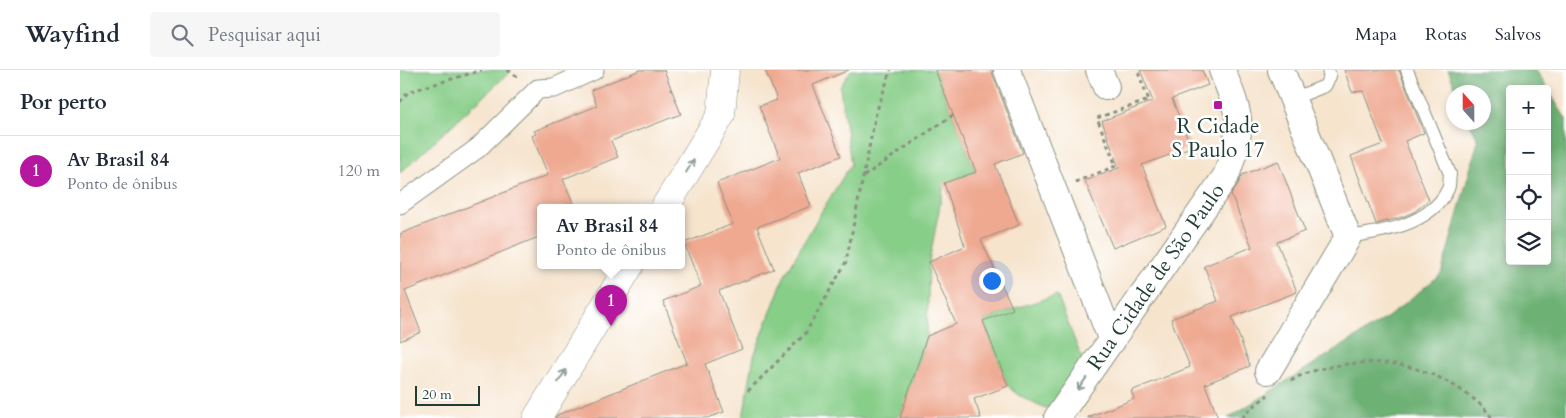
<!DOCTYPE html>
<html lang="pt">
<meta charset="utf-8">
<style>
:root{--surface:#fff;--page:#f6f6f7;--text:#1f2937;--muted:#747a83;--line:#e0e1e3;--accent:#b5179e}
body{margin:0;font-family:Cardo,serif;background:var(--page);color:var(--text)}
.controls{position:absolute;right:15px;top:15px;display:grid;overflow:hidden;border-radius:5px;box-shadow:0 2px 8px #0003}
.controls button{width:45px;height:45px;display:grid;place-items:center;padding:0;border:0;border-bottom:1px solid var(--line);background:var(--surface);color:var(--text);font:25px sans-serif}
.compass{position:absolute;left:1046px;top:15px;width:45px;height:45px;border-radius:50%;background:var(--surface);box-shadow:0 2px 8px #0003;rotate:339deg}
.scale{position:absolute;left:15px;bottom:12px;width:65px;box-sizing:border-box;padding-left:5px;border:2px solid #1f3d34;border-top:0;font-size:14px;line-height:18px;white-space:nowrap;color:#1f3d34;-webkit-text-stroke:4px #fff;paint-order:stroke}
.you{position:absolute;left:591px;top:210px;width:18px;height:18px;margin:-12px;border:4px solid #fff;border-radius:50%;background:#1a73e8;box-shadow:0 0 0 8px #1a73e833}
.badge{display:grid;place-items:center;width:32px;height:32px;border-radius:50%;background:var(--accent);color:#fff;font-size:16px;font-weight:700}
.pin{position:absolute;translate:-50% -41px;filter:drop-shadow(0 1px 2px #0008)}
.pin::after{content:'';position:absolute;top:26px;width:18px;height:15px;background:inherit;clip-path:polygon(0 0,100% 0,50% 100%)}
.popup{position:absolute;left:137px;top:134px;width:148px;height:65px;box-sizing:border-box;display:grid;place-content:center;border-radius:5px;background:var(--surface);filter:drop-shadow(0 1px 4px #0005);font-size:16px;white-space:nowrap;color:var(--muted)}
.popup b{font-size:19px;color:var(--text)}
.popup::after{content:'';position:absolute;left:50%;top:100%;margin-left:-10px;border:10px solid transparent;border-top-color:var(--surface)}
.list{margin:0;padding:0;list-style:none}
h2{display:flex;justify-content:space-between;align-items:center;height:65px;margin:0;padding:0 20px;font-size:21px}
h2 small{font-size:16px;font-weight:400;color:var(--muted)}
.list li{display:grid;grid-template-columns:32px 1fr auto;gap:15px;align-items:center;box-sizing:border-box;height:70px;padding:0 20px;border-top:1px solid var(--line)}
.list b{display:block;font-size:19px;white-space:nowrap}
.list p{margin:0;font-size:16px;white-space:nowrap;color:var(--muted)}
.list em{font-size:16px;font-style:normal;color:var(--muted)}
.icon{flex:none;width:28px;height:28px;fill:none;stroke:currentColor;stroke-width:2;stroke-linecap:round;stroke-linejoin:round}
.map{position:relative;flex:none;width:1166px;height:348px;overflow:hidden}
header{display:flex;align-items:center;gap:30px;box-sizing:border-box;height:70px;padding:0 25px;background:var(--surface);border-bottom:1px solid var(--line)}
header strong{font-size:24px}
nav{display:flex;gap:28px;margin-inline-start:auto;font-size:18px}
.search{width:350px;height:45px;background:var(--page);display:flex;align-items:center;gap:12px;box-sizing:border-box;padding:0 18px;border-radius:5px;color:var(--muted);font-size:19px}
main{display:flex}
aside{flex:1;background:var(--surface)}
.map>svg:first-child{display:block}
.green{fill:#87ce88;stroke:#53865e}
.forest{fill:#6db174;stroke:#467754;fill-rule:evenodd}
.building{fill:#efa991}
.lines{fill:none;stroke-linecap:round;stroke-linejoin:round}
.service-casing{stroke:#8a9080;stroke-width:14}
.pedestrian-casing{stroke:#8a9080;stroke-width:21}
.minor-casing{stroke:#8a9080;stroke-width:28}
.tertiary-casing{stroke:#8a9080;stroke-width:29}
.path{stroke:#8a9080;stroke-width:3;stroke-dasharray:4 4;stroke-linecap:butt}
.service{stroke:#fff;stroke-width:12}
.pedestrian{stroke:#fff;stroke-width:19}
.minor{stroke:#fff;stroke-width:26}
.tertiary{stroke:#fff;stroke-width:28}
.oneway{stroke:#8f9e9a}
.poi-dot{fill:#b5179e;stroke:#fff;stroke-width:2}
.labels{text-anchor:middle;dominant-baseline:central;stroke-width:5;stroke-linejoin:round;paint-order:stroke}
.poi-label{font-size:21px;fill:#1f3d34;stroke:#fff}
.street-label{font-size:21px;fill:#1f3d34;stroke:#fff}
</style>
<header>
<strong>Wayfind</strong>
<div class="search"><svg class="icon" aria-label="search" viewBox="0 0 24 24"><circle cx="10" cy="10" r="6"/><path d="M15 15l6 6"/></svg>Pesquisar aqui</div>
<nav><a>Mapa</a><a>Rotas</a><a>Salvos</a></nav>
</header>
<main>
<aside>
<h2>Por perto<small></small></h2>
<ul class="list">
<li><span class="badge">1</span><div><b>Av Brasil 84</b><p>Ponto de ônibus</p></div><em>120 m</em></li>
</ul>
</aside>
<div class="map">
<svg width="1166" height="348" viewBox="0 0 1166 348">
<rect width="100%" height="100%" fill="#fff"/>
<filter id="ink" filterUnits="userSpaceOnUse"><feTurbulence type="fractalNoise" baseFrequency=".02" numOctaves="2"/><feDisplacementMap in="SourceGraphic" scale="10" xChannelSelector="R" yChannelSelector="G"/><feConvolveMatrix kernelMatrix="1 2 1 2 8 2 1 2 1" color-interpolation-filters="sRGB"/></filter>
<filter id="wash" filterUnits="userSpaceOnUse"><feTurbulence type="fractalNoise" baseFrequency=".0096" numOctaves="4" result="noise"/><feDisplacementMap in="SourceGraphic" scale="20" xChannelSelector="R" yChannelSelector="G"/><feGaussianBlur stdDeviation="1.12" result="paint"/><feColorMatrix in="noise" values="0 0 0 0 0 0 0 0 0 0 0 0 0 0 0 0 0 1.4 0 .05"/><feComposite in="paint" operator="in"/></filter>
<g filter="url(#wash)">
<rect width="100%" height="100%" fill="#f6e4cd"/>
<path class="green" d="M0,0H112L0,103Z
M451,0H535L576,102L544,114L529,192L527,266L501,344L495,348H343L354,286L384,207L420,144L451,94L440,17Z
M657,225L685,297L655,339L643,337L619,325L608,316L583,251L613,239Z"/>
<path class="forest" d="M1048,0H1136L1166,49V348H828L988,247L1041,204L1078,71L1070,53L1084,52V22H1057ZM1110,19H1147V191H1110Z"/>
<g id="blocks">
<path class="building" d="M240,0H264L281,44L211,71L218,87L163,109L175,137H141V166L5,221L21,262L0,271V164L148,105L132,66L136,64L134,61L197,36L191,20Z
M365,0H449L413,15L441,86L398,103L411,136L357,157L374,199L319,221L342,279L305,294L324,342L307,348H155L157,345L287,293L263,231L301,216L284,173L333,154L317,113L380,88L359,36L377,30Z
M535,0H592L593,5L623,83L595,94L619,155L581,170L613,239L583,251L608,316L574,329L581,348H500L527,266L556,254L529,192L565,176L544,113L576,102Z
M740,0H802L808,15L772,29L791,77L742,95L766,156L713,178L685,111L719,98L702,51L753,31Z
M944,0H999L1024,63L1005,71L1029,130L1014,142L1002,147L976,154L951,86L983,74L963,21L952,22Z
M878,91L905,161L877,172L897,222L832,247L850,296L805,314L818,348H688V347L734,329L731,321L790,297L771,249L818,231L804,196L852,177L831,124L838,114L842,105Z"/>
</g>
</g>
<g filter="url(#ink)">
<use href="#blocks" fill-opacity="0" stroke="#8a9080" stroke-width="1"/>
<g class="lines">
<defs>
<path id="service" d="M892,29L925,16L930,6L928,0
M948,167C982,162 1031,155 1048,119C1050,115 1049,109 1050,104L1007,0"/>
<path id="pedestrian" d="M0,134L78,78L138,19L154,18L194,0"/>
<path id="minor" d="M607,0L712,271
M699,0L706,17
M868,301L948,167L881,0
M657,348L826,106C832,88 840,68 838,49C836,32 828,16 822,0"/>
<path id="tertiary" d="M265,137L321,45L325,0
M137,348L230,195"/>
</defs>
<use href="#service" class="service-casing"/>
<use href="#pedestrian" class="pedestrian-casing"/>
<use href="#minor" class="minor-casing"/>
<use href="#tertiary" class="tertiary-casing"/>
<path class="path" d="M107,0L120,8
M0,32L8,22L82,0
M464,106L553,45
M675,112L716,96L697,48L749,30L737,0
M891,311C903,303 916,300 930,297C979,287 1019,293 1061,320C1073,328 1084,336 1092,348
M348,321L405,264L446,192L476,43L491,0
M842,348L851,338L868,325"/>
<use href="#service" class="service"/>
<use href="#pedestrian" class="pedestrian"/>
<use href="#minor" class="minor"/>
<use href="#tertiary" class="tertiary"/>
</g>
<defs><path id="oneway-shaft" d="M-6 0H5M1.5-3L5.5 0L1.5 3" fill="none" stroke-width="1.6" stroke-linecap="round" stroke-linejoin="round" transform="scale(1.25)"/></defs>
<g class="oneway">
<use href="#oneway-shaft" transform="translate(290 96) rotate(-59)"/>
<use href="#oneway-shaft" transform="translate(162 306) rotate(-59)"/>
<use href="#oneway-shaft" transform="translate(682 314) rotate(125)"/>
</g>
</g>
<rect class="poi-dot" x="813" y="30" width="10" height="10" rx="2.5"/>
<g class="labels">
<g class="poi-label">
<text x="818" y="56">R Cidade<tspan x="818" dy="24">S Paulo 17</tspan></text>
</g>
<g class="street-label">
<text transform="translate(756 207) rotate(-55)">Rua Cidade de São Paulo</text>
</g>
</g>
</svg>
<div class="controls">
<button>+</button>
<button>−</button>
<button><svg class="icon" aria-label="locate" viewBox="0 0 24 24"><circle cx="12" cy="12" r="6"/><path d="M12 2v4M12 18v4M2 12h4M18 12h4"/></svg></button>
<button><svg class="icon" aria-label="layers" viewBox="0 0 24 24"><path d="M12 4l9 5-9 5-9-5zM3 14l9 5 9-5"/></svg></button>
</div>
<svg class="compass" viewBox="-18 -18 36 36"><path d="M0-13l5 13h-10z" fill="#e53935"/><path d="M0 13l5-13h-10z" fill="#747a83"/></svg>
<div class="scale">20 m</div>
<div class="you"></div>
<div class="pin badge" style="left:211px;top:256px">1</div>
<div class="popup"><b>Av Brasil 84</b>Ponto de ônibus</div>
</div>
</main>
